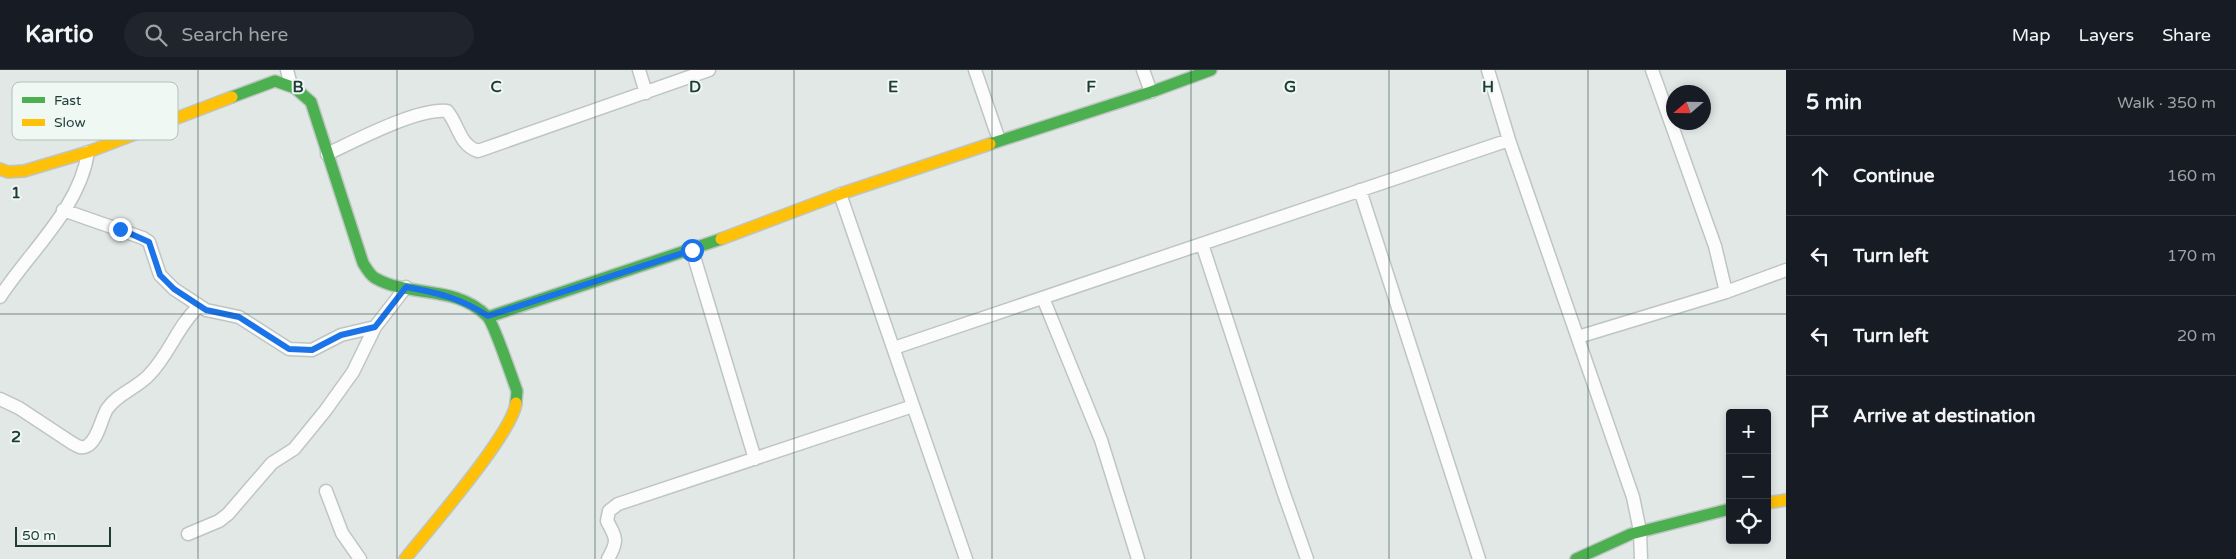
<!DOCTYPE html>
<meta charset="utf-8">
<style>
:root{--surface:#171b24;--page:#20242c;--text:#f1f3f6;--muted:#9ea1a6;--line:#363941}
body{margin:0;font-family:"Varela Round",sans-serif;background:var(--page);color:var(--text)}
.controls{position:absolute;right:15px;bottom:15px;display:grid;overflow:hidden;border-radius:5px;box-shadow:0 2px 8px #0003}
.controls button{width:45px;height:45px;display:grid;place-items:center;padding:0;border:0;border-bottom:1px solid var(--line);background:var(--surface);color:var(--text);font:25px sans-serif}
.compass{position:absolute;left:1666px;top:15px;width:45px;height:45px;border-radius:50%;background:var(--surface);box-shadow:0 2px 8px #0003;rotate:250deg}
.scale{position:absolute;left:15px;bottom:12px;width:96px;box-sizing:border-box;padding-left:5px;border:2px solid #1f3c37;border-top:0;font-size:14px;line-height:18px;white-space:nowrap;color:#1f3c37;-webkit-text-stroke:4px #f0f8f4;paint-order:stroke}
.stop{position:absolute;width:15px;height:15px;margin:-11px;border:4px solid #1a73e8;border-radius:50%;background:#fff}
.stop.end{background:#1a73e8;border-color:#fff;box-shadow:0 1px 5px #0008}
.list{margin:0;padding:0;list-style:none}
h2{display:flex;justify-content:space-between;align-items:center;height:65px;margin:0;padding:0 20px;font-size:21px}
h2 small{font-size:16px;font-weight:400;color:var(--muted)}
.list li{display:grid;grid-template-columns:32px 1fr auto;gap:15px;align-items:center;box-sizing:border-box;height:80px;padding:0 20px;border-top:1px solid var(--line)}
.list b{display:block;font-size:19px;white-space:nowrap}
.list em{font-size:16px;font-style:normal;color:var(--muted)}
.icon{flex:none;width:28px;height:28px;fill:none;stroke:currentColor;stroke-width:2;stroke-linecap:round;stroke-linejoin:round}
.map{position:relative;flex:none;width:1786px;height:489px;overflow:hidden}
header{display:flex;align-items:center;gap:30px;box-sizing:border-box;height:70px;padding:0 25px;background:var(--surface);border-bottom:1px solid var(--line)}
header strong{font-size:24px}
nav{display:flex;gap:28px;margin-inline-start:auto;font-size:18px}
.search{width:350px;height:45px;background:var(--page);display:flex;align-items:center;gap:12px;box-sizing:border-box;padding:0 18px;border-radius:28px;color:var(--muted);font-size:19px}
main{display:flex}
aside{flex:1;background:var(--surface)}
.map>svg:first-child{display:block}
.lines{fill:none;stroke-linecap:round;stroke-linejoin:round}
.street-casing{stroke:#bfc5c3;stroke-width:15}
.fast-casing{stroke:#bec6c3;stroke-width:14}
.slow-casing{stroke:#bec6c3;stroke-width:14}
.street{stroke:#fbfcfb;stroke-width:12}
.fast{stroke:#4caf50;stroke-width:11}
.slow{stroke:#ffc107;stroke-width:11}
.route{stroke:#1a73e8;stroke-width:6}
.grid{fill:none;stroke:#1f3c37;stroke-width:1;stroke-opacity:0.55}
.key{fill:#f0f8f4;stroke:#b1c0bb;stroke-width:1}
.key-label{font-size:14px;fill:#1f3c37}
.grid-label{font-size:16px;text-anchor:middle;font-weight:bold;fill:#1f3c37;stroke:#f0f8f4;stroke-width:4;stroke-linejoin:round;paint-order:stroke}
</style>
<header>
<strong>Kartio</strong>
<div class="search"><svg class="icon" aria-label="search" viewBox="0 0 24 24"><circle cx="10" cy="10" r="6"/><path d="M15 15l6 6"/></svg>Search here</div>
<nav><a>Map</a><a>Layers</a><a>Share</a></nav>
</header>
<main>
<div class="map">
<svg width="1786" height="489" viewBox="0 0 1786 489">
<rect width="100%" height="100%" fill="#e2e8e6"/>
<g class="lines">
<defs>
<path id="street" d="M287,0L291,15
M639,0L646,23
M975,0L999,70
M1143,0L1151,22
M1488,0L1509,70L1633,427L1640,461L1641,489
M1652,0L1715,176L1726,222
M327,84C357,70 417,38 447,41C459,55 459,75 478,81L709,0
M1360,120L1479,489
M840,124L966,489
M63,140L143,168L149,172L160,205L174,219L206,240L239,247L289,279L312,280L341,265L375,257
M1202,174L1283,421L1307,489
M692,180L755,389
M0,227C29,182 80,138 88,82
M1043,228L1101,370L1138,489
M1578,267L1726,222L1786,200
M894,278L1509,70
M0,329L19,338L72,373C77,376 81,379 87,376C98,370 101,349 107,339C117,324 137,318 149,305C169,285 177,257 198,237
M326,421L342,463L360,489
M188,464L219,451L228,444L272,393L294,379L325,341L353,302L375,257L406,217
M608,489C618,471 617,469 607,451L609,441L618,434L913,336"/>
<path id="fast" d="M232,27L275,11L295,18L311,32L363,193C366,198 370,205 375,208C410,228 454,214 487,246C494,253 512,308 517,321L516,333
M990,74L1151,22L1211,0
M488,247L721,169
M1576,489L1631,464L1730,439"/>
<path id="slow" d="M0,99L8,102L24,101L88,82L232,27
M721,169L840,124L990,74
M1767,433L1786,430
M405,489C428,460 513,363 516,333"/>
</defs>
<use href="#street" class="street-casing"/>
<use href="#fast" class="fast-casing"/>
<use href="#slow" class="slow-casing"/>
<use href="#street" class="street"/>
<use href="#fast" class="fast"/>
<use href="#slow" class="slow"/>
</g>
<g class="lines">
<path class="route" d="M120,159L149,172L160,205L174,219L206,240L239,247L289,279L312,280L341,265L375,257L406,217C439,223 460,228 488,246L692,180"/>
</g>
<path class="grid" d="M198,0V489M397,0V489M595,0V489M794,0V489M992,0V489M1191,0V489M1389,0V489M1588,0V489M0,244H1786"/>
<rect x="12" y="12" width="166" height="58" rx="8" class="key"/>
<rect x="22" y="27" width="23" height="6" fill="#4caf50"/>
<rect x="22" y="49" width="23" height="7" fill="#ffc107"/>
<g class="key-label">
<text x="54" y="35">Fast</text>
<text x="54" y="57">Slow</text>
</g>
<g class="grid-label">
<text x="298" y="22">B</text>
<text x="496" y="22">C</text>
<text x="695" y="22">D</text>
<text x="893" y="22">E</text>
<text x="1091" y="22">F</text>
<text x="1290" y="22">G</text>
<text x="1488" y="22">H</text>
<text x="16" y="128">1</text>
<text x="16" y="372">2</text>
</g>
</svg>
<div class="controls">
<button>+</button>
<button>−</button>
<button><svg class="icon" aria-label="locate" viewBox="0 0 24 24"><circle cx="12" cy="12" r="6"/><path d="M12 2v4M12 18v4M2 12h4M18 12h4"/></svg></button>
</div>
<svg class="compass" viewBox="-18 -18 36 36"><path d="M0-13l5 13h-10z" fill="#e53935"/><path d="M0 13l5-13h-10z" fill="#9ea1a6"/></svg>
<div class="scale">50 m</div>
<div class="stop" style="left:692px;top:180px"></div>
<div class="stop end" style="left:120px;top:159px"></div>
</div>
<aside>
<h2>5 min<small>Walk · 350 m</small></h2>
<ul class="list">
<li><svg class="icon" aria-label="ahead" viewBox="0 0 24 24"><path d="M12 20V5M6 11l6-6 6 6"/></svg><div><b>Continue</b></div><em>160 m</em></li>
<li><svg class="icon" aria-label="left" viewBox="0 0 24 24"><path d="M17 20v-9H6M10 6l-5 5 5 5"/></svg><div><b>Turn left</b></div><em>170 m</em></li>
<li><svg class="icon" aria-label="left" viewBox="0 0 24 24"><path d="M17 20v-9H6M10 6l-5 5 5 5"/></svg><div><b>Turn left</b></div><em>20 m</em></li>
<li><svg class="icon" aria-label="arrive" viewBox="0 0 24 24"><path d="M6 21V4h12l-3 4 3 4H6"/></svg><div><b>Arrive at destination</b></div></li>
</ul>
</aside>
</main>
